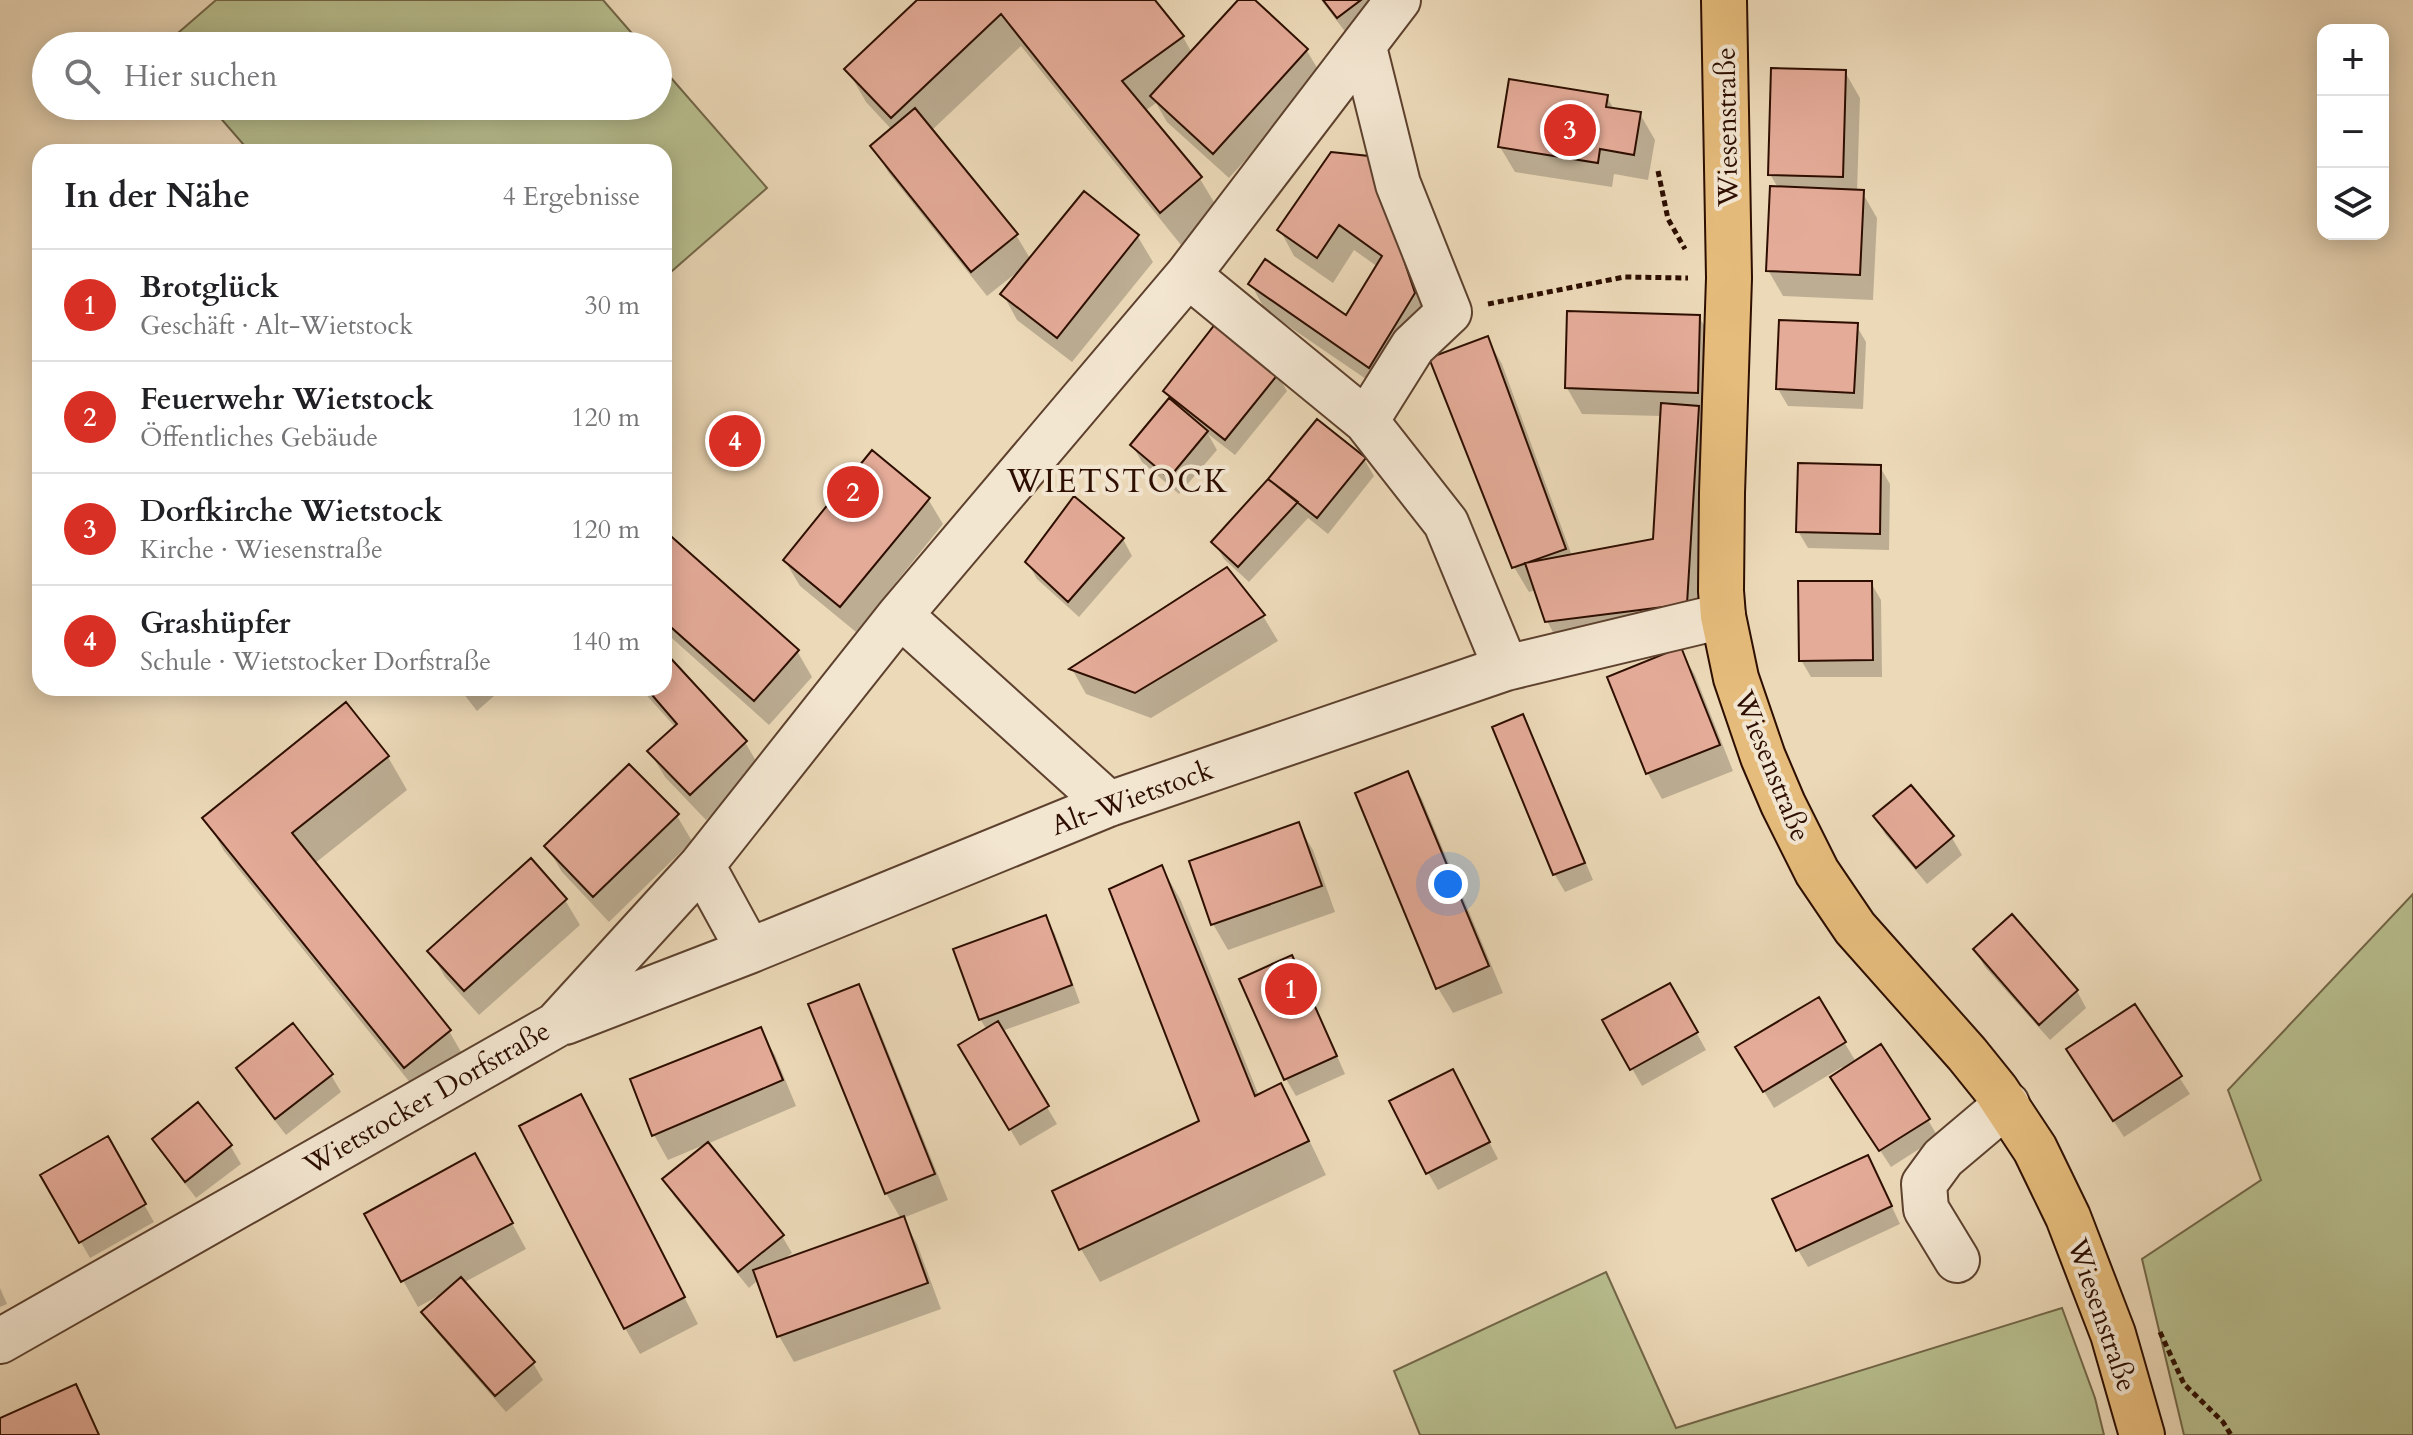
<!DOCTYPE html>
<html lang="de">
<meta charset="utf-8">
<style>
:root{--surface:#fff;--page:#f6f6f6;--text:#202124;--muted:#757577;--line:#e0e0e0;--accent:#d93025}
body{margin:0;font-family:Cardo,serif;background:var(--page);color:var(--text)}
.controls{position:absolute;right:24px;top:24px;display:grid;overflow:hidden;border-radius:16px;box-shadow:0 4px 20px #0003}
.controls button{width:72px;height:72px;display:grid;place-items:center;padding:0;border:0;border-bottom:2px solid var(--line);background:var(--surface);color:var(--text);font:40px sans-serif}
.you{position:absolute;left:1448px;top:884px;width:28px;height:28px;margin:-20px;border:6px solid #fff;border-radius:50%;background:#1a73e8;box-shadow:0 0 0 12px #1a73e833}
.badge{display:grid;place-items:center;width:52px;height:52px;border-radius:50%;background:var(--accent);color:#fff;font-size:26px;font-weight:700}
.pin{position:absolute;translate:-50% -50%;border:4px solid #fff;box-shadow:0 2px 8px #0006}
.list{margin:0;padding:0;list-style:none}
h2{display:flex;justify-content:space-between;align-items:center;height:104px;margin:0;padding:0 32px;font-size:34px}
h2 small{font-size:26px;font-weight:400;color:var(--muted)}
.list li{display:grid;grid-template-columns:52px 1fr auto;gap:24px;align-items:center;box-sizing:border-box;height:112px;padding:0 32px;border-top:2px solid var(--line)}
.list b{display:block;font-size:30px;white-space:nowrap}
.list p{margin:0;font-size:26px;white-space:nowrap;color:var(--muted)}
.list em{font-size:26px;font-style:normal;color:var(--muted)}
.icon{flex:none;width:44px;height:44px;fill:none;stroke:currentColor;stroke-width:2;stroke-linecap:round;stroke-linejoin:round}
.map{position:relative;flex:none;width:2413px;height:1435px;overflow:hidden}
.search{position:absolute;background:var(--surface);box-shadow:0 4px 20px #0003;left:32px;top:32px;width:640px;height:88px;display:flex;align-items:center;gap:20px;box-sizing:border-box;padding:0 28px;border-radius:44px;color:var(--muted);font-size:30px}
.panel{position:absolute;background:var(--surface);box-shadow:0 4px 20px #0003;left:32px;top:144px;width:640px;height:552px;border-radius:24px}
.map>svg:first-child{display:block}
.green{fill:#b8bf8f;stroke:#726648;stroke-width:2}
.shadow{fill:#0003}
.building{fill:#e4ab98;stroke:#2d0e00;stroke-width:2}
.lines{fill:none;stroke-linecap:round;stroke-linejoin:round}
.minor-casing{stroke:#5d412e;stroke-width:48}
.major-casing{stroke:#2d0e00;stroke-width:48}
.path{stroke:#2d0e00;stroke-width:5;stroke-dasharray:6 4;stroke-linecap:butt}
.minor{stroke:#f3e6d1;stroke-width:44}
.major{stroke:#e6bc7c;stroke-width:44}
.labels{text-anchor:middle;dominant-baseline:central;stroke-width:8;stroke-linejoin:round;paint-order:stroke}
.street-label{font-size:28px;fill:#2d0e00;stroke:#f3e6d1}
.quarter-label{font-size:32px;letter-spacing:2px;fill:#2d0e00;stroke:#f3e6d1}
</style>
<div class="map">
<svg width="2413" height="1435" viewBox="0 0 2413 1435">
<rect width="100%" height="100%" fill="#ecd9b8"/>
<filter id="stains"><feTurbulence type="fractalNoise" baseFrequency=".0025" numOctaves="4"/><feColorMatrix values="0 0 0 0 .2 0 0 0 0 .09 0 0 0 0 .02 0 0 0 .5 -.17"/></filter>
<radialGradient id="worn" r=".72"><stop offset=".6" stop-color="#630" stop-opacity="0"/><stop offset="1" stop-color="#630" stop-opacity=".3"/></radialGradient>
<path class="green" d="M216,0H603L643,46H163Z
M658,63L767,188L664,278V152H250L210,106H658Z
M2413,894V1435H2184L2142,1259L2261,1180L2228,1090Z
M1606,1272L1676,1428L2062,1308L2095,1398L2104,1435H1420L1394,1371Z"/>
<path class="shadow" d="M920,0H1153L1183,37L1192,53L1241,0H1252L1307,51L1322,76L1229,178L1167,122L1156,103L1145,111L1200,179L1220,212L1181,245L1021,46L931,131L1016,235L1031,260L1084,194L1138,237L1153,262L1072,362L1017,320L1003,294L1020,270L987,296L888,172L873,146L892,130L866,102L847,69Z
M1321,0H1374L1353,42Z
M1845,72L1860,98L1857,192H1862L1877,218L1873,300L1783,296L1768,270L1778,188L1770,174Z
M1607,97L1615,111L1640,114L1655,140L1648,180L1614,174L1612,187L1515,172L1500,147Z
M1368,158L1428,320L1385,392L1265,310L1251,284L1347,318L1378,267L1354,250L1333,283L1294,256L1280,230Z
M1699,317L1714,342L1700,629L1561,647L1547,621L1536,590L1529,592L1514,567L1487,338L1502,364L1572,556L1655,541L1662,416L1582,414L1567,388Z
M1856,325L1866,342L1863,409L1788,406L1778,389Z
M1277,374L1287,391L1235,455L1208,434L1217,450L1179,494L1142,462L1132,445L1171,400L1165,391Z
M1364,459L1374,476L1328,534L1308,518L1249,582L1224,559L1214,542Z
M1880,467L1890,484L1889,550L1808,548L1798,531Z
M928,499L943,524L856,632L800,586L785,561Z
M664,533L797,651L812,677L769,725L664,631Z
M1123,539L1132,556L1079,617L1037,579L1027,562Z
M1871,583L1881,600L1882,677H1811L1801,660Z
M1263,616L1278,641L1151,718L1086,694L1072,669Z
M1680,650L1695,675L1733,771L1662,799L1648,774L1609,678Z
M664,654L745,742L760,768L706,820L665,777L650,752L676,728L640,688H664Z
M459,688H503L477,711Z
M1522,717L1532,734L1593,880L1565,892L1555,875L1494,728Z
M388,757L407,790L314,864L449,1031L468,1064L424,1100L224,851L205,818Z
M1407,774L1422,799L1503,993L1453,1013L1438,988Z
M1911,788L1952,838L1962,855L1927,884L1885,834L1875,817Z
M677,816L692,841L609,922L562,872L547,847Z
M1298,825L1313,850L1335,912L1228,950L1213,924Z
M1162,867L1181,901L1259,1096L1280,1086L1299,1119L1326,1175L1100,1282L1081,1249L1202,1122Z
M565,900L580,925L479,1015L445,977L430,951Z
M1045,917L1055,934L1080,1003L1002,1031L1057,1124L1020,1146L971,1062L987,1030L980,1019Z
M1975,950L2077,991L2086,1008L2050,1040L1985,967Z
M1301,975L1345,1074L1296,1096L1286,1079Z
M1670,985L1706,1050L1642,1086L1605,1021Z
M858,987L872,1012L948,1200L903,1218L917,1244L941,1309L794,1362L779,1336L758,1280L749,1288L674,1196L665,1179L706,1144L668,1160L654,1135L760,1030L775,1055L796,1106L707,1144L782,1236L792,1253L782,1261L901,1219L886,1193Z
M1819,1000L1856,1062L1928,1120L1938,1137L1891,1167L1843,1094L1844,1070L1842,1067L1774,1108L1738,1048Z
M2134,1007L2190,1094L2124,1137L2078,1067Z
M238,1069L331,1075L341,1092L286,1135L248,1086Z
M1462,1089L1498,1159L1438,1190L1428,1173Z
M198,1105L231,1147L241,1164L196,1198L164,1156L154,1139Z
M595,1122L698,1324L640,1354L625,1328Z
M107,1139L154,1222L90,1258L43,1176Z
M1877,1175L1900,1224L1808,1267L1798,1250Z
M489,1181L526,1249L463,1283L533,1363L543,1380L506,1412L434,1329L424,1312L442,1294L418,1307L366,1215Z
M0,1288L7,1304L0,1307Z
M76,1387L100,1435H0V1420Z"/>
<path class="building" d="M917,0H1155L1184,36L1122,81L1202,177L1160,213L1001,14L891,118L844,69Z
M1238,0H1255L1308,49L1213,154L1150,96Z
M1323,0H1361L1337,18Z
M1771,68L1846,70L1843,177L1768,175Z
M1509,79L1608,95L1606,107L1641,112L1634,155L1600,149L1598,163L1498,147Z
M915,108L1018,234L971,272L870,146Z
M1331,152L1369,156L1415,293L1369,368L1248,284L1265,259L1346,315L1382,256L1339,225L1317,258L1277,230Z
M1770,186L1864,190L1860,275L1766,271Z
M1084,191L1139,235L1057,338L1000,294Z
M1567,311L1700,315L1698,393L1565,388Z
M1779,320L1858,323L1854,393L1776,389Z
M1216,323L1279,373L1225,440L1163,391Z
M1488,336L1566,549L1512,568L1429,358Z
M1169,398L1208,431L1169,478L1130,445Z
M1661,403L1699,406L1687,604L1545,622L1525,563L1653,539Z
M1317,419L1366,458L1317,518L1268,479Z
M872,450L930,498L840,607L783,560Z
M1798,463L1881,465L1880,534L1796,532Z
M1268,479L1298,502L1238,567L1211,542Z
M1074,496L1124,538L1068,602L1025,562Z
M664,530L799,650L754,701L664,621Z
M1227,567L1265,615L1135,693L1069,669Z
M1798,581H1872L1873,660L1799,661Z
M1681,647L1720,745L1646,774L1607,677Z
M664,651L747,741L690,795L647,751L677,724L646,688H664Z
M346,702L389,756L292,833L451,1030L404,1068L202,818Z
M1523,714L1585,863L1553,875L1492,727Z
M629,764L679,814L593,897L544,846Z
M1408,771L1489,966L1436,989L1355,793Z
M1911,785L1954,836L1916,868L1873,816Z
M1299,822L1322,886L1211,925L1189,861Z
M531,858L567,899L464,991L427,951Z
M1162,865L1255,1096L1281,1083L1309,1141L1079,1250L1052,1191L1199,1121L1109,889Z
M2012,914L2078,990L2039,1025L1973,949Z
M1046,915L1072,985L979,1020L953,949Z
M1292,955L1337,1056L1284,1080L1239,979Z
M1670,983L1698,1032L1630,1070L1602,1020Z
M859,984L935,1174L885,1194L808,1004Z
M1819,997L1846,1042L1763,1092L1735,1047Z
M2135,1004L2182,1076L2113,1121L2066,1049Z
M998,1021L1049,1106L1009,1130L958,1045Z
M293,1023L333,1074L275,1119L236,1068Z
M761,1027L783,1080L652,1136L630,1079Z
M1881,1044L1930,1119L1879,1151L1830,1077Z
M1453,1069L1490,1142L1426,1174L1389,1101Z
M581,1094L685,1297L624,1329L519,1126Z
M198,1102L232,1145L185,1182L152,1139Z
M108,1136L146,1204L79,1243L40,1175Z
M708,1142L784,1235L738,1272L662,1179Z
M475,1153L513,1223L401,1282L364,1214Z
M1868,1155L1892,1206L1796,1251L1772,1199Z
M904,1216L928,1283L777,1337L753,1270Z
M461,1277L535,1362L495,1396L421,1312Z
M76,1384L99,1435H0V1418Z"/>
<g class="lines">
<defs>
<path id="minor" d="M1364,47L1398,184L1449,312L1413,346L1366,421
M1188,275L1366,421L1446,523L1506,668
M900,615L1109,804
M702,865L749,951
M565,1022L749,951L1109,804L1506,668L1723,616
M1957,1260L1926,1209L1924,1184L1943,1158L2007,1104
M0,1341L556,1025L702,865L900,615L1188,275L1398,0"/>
<path id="major" d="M1724,0L1729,278L1722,493L1721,591L1723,616L1736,678L1763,757L1783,804L1817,872L1855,928L1967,1054L1996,1090L2035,1149L2068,1217L2113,1334L2142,1435"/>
</defs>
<use href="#minor" class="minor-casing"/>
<use href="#major" class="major-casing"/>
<path class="path" d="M1658,171L1668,219L1685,249
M1488,304L1624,277L1688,278
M2160,1332L2184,1384L2223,1422L2231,1435"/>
<use href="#minor" class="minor"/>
<use href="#major" class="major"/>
</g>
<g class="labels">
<g class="street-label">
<text transform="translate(1727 127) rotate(-91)">Wiesenstraße</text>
<text transform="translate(1772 766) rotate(68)">Wiesenstraße</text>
<text transform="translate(1132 798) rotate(-20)">Alt-Wietstock</text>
<text transform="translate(427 1098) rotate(-30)">Wietstocker Dorfstraße</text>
<text transform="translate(2102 1315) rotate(71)">Wiesenstraße</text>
</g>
<g class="quarter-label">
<text x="1118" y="482">WIETSTOCK</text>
</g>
</g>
<rect width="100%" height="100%" filter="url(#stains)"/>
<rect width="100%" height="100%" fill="url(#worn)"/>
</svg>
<div class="controls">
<button>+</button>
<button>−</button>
<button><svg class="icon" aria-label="layers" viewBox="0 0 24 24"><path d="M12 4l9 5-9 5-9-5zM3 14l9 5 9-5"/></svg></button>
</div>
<div class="you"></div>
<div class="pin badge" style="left:1291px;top:989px">1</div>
<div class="pin badge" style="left:853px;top:492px">2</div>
<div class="pin badge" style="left:1570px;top:130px">3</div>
<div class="pin badge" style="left:735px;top:441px">4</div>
<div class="search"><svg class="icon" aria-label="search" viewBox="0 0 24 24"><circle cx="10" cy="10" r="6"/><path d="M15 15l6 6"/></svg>Hier suchen</div>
<section class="panel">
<h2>In der Nähe<small>4 Ergebnisse</small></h2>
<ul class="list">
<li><span class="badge">1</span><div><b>Brotglück</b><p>Geschäft · Alt-Wietstock</p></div><em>30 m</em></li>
<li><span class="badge">2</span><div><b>Feuerwehr Wietstock</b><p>Öffentliches Gebäude</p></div><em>120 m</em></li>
<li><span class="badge">3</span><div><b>Dorfkirche Wietstock</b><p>Kirche · Wiesenstraße</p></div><em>120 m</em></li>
<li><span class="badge">4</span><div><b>Grashüpfer</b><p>Schule · Wietstocker Dorfstraße</p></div><em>140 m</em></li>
</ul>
</section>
</div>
